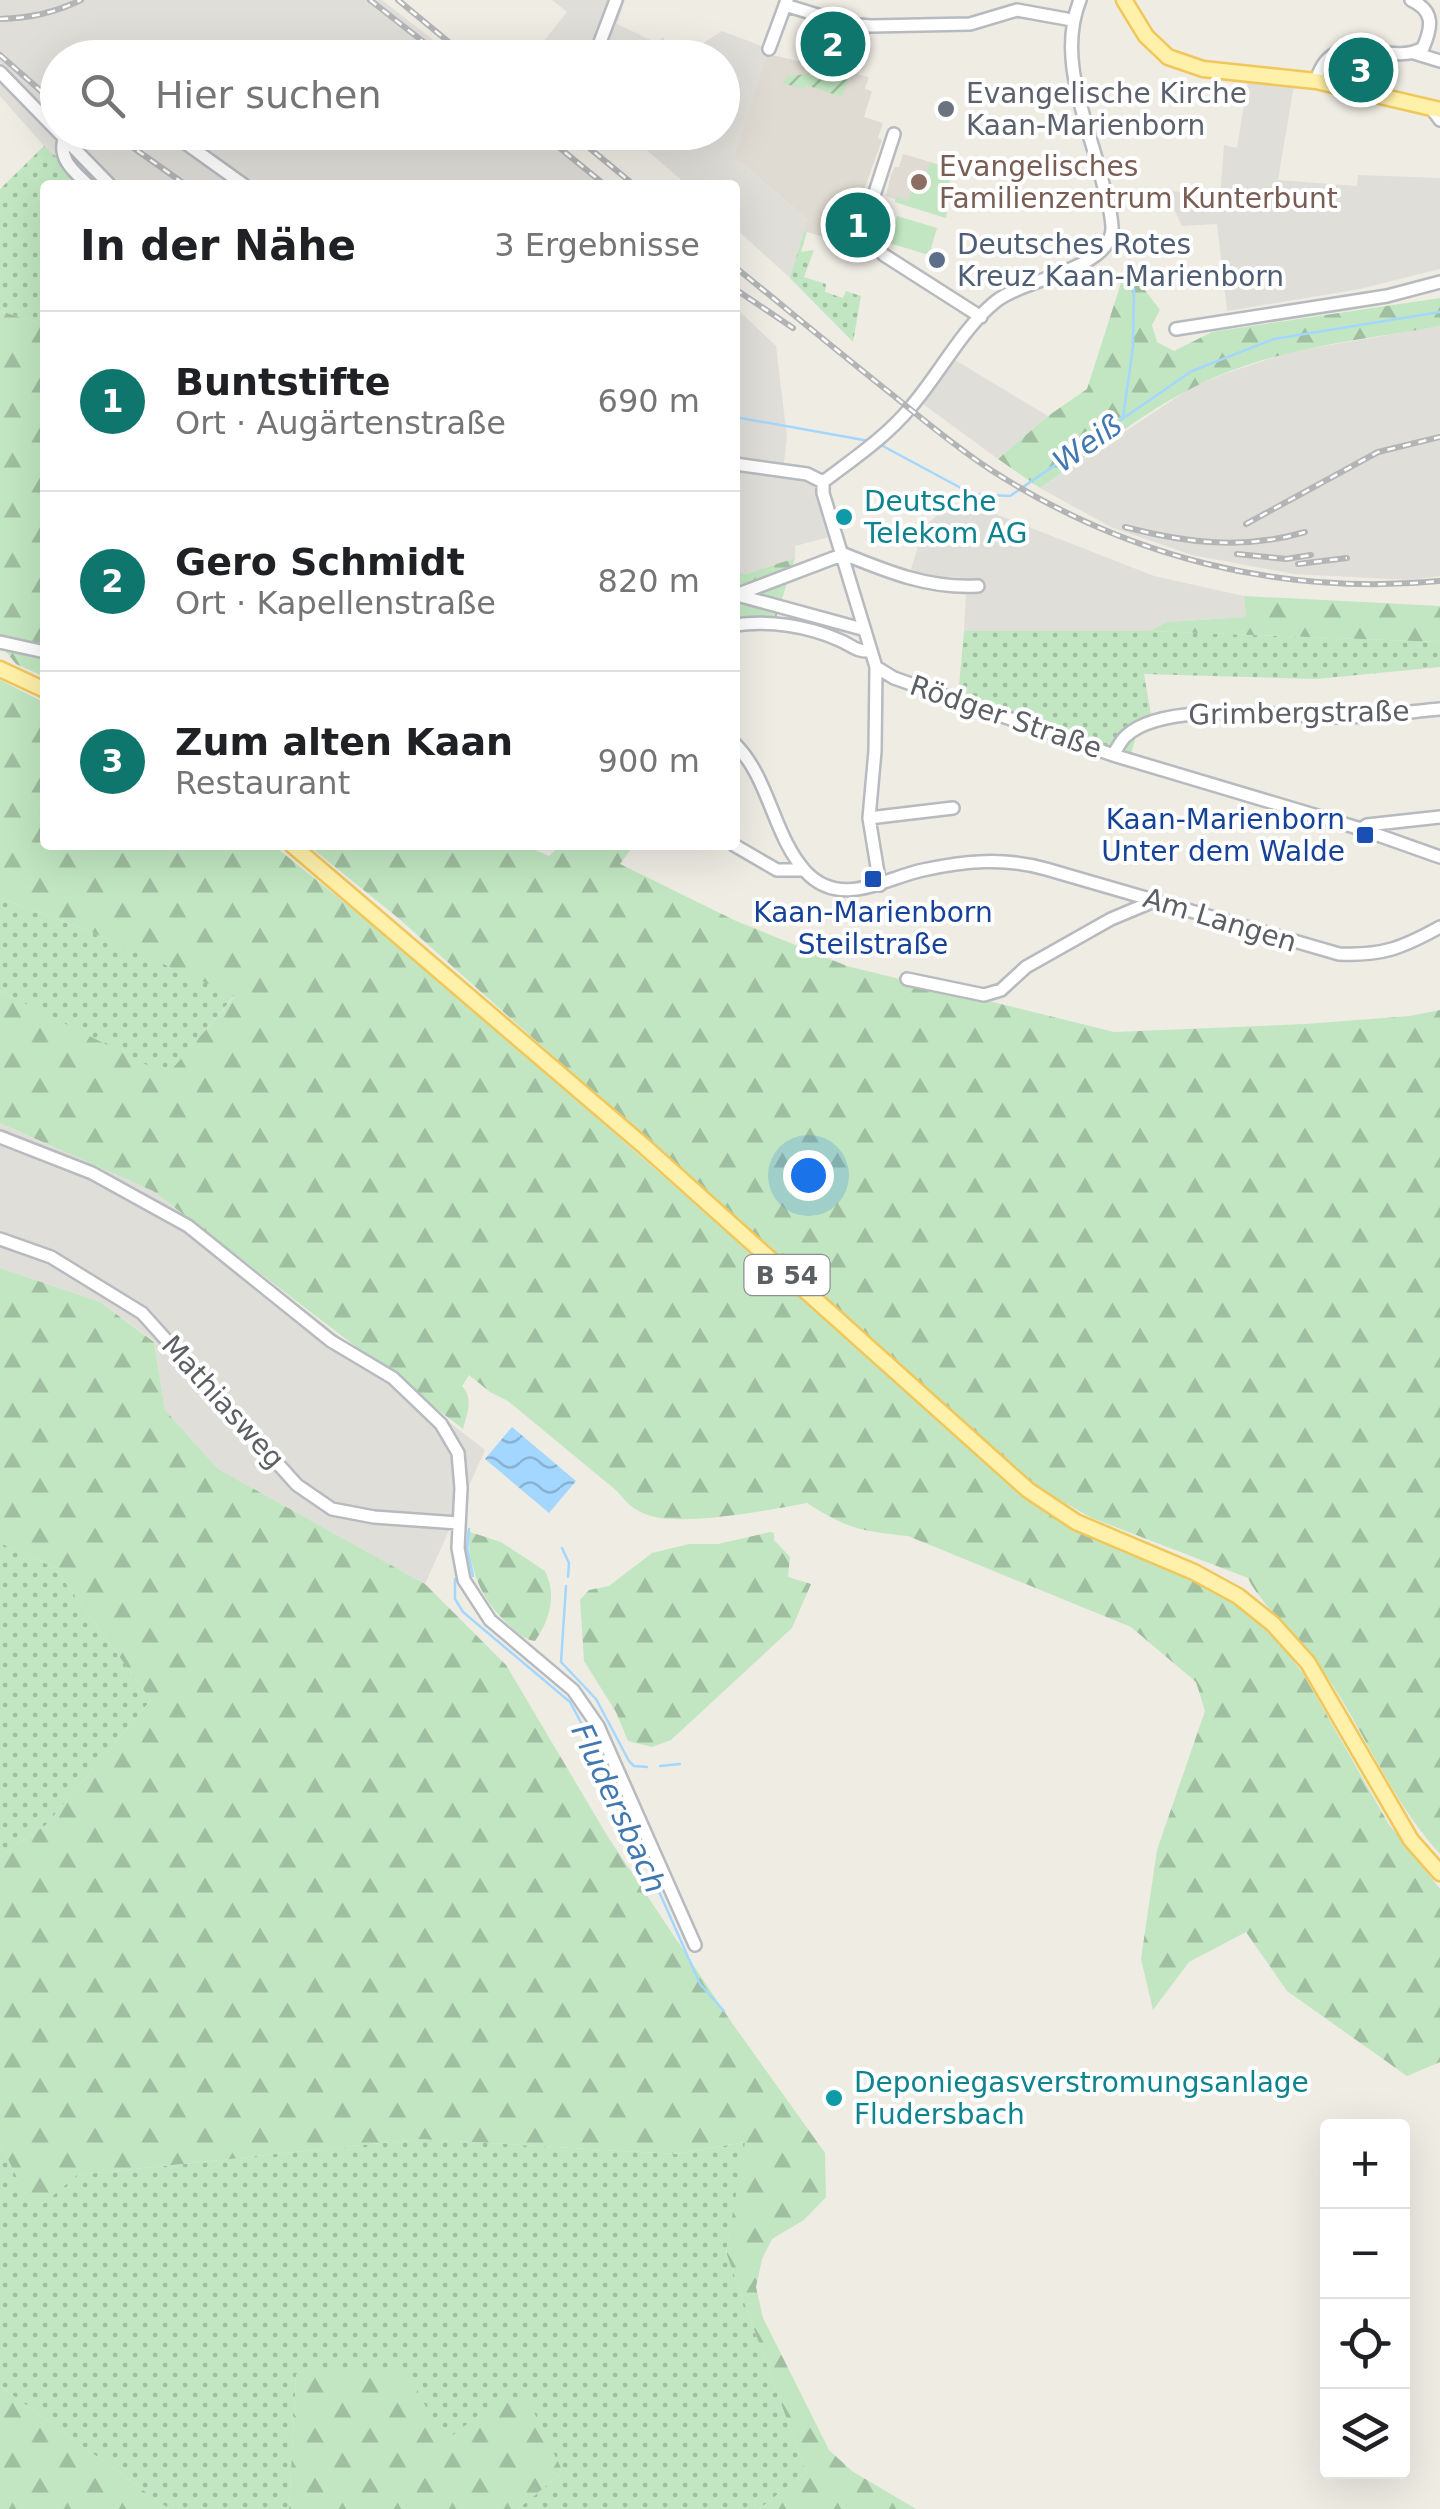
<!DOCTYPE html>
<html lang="de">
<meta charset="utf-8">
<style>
:root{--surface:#fff;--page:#f2f2f2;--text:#202124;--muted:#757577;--line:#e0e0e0;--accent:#0f766e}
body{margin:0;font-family:"DejaVu Sans",sans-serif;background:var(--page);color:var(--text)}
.controls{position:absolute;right:30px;bottom:30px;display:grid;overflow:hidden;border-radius:10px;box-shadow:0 10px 40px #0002}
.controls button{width:90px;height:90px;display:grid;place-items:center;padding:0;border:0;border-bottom:2px solid var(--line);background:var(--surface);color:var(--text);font:50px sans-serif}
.you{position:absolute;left:808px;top:1175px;width:35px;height:35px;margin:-25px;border:8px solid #fff;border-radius:50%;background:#1a73e8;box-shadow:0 0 0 15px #1a73e833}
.badge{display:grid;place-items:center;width:65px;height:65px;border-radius:50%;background:var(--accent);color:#fff;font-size:32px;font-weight:700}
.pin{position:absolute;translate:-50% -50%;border:5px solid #fff;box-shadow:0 2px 10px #0006}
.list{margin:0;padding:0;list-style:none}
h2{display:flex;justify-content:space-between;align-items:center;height:130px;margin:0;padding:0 40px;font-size:42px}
h2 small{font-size:32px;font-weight:400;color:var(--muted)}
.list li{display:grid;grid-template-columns:65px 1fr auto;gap:30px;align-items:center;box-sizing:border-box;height:180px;padding:0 40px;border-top:2px solid var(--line)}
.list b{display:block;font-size:38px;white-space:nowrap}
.list p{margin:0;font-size:32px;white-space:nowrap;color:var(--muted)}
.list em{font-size:32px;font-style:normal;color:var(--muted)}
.icon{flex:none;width:55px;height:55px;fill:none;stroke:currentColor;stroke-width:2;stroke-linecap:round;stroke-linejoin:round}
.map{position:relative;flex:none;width:1440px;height:2509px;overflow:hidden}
.search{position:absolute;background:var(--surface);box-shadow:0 10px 40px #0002;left:40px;top:40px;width:700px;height:110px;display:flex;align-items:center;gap:25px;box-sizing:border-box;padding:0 35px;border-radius:55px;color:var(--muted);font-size:38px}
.panel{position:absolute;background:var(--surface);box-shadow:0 10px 40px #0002;left:40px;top:180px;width:700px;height:670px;border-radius:10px}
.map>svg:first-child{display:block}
.industrial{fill:#e0ded9}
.education{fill:#dfdbd2}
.grass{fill:url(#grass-dots)}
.forest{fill:url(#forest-firs)}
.park{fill:#c1e6c1}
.garden{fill:url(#garden-furrows)}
.water{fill:url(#water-waves)}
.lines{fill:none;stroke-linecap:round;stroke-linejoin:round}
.stream{stroke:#a4d7ff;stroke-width:2.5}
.minor-casing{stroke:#b7babe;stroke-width:16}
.major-casing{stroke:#f1c75b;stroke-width:19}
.minor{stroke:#fff;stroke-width:11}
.major{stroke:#fff1a9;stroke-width:14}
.rail-casing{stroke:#b3b4b5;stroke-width:6}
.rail{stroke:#fff;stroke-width:2.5;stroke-dasharray:8;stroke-linecap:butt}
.worship-dot{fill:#6b7280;stroke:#fff;stroke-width:4}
.education-dot{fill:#8d6e63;stroke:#fff;stroke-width:4}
.service-dot{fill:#5c6f8a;stroke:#fff;stroke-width:4}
.culture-dot{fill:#0f9aa8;stroke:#fff;stroke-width:4}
.transit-dot{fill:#1a4fb4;stroke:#fff;stroke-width:4}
.labels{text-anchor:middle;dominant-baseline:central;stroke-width:8;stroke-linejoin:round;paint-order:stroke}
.shield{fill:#fff;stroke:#8d9093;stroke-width:2.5}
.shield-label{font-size:25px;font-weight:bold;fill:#5c6065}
.worship-label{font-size:28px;fill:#5b616d;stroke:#fff;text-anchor:start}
.education-label{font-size:28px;fill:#785e54;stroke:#fff;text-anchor:start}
.service-label{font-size:28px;fill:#4e5e75;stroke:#fff;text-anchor:start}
.culture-label{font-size:28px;fill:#0d838f;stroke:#fff;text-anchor:start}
.street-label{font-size:28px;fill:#5c6065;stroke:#fff}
.transit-label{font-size:28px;fill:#164399;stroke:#fff;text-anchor:end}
.water-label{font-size:30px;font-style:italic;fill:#4178b1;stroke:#fff}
</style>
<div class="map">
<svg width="1440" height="2509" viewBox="0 0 1440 2509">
<defs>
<pattern id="grass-dots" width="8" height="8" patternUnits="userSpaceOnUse" patternTransform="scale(2.5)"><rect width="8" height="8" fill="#c1e6c1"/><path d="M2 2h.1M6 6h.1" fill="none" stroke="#a0bea0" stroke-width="1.8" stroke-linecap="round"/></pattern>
<pattern id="forest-firs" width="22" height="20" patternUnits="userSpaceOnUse" patternTransform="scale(2.5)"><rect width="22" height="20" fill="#c1e6c1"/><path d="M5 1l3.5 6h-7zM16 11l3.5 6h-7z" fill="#a0bea0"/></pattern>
<pattern id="garden-furrows" width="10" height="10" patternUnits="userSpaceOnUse" patternTransform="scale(2.5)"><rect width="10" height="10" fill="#c1e6c1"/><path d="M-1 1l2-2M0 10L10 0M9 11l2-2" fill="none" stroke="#a0bea0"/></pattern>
<pattern id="water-waves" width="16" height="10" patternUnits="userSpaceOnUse" patternTransform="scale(2.5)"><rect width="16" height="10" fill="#a4d7ff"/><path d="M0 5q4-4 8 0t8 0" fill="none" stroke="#89b2d2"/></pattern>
</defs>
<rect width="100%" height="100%" fill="#efece4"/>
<path class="industrial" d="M0,0H382L455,57L58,58V132L549,133L605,185H88L44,146L0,96Z
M552,0H625L617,24L657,43L663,37L675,57L542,58L535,52L567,12Z
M722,31L769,49L734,156L808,220L790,278L735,228V185H687L627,133L722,132V58L681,57Z
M1248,80L1294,85L1278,180L1357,186L1358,175L1440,178V269L1360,289L1227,311L1217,224L1182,226L1165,190L1220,197L1224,145L1237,148Z
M735,307L776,346L787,437L783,470L823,482L837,535L795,546V558L745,574L735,572Z
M1440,326V576L1410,580L1294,574L1192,555L1111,527L1040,488L1192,387L1227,373L1290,352Z
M955,360L1048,416L998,459L923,404Z
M978,507L1154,576L1244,596L1246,617L1167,622L1150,631H964L966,595L907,582L924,527L944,509Z
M0,1123L153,1191L485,1450L425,1584L218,1469L165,1410L154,1341L100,1302L0,1268Z"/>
<path class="education" d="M767,54L869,77L865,89L872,91L864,117L883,123L878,138L882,140L856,212L859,213L849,245L804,231L808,220L734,156Z
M903,154L951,168L946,218L895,202V199L886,196L891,175L895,167H899Z"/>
<path class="grass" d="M44,146L88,185H45V325L0,311V189Z
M804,231L807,232L801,252L814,250L804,277L826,284L825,292L843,298L846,291L861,296L853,342L790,278Z
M964,631H1150L1440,642V667L1316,679L1144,674L1153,727L1136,736L1128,766L957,708Z
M0,898L89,931L235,995L167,1076L0,991Z
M0,1543L54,1567L151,1700L46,1825L0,1856Z
M419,2139L674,2154L746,2142L726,2252L806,2472L759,2509H518L563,2472L484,2411L444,2443L296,2375L289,2509H169L0,2386V2143L34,2211L77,2175Z"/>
<path class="forest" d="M1138,281L1160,310L1152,325L1157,342L1174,351L1212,332L1440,298V326C1357,341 1270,348 1194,387C1144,412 1088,456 1040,488L998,459L1048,416L1087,389L1121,283Z
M0,311L45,325V677L16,664L4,649L5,638L0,637Z
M795,558L773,627L735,633V572L746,574Z
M1244,596L1440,606V642L1150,631L1167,622L1246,617Z
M0,680L45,703V845H273L422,965L1003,1474L1061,1519L1086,1534L1149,1558L1213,1590L1248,1613L1275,1637L1304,1675L1388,1823L1440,1889V2062L1407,2076L1287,1991L1246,1932L1189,1962L1153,2010L1141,1959L1157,1850L1205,1711L1196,1682L1131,1627L908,1536C860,1531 848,1529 807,1503C770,1510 681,1527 648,1515C635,1511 625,1502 617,1491L508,1401L490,1392L469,1375L462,1386C474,1399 467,1414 463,1429L153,1191L0,1123V991L167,1075L235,996L89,931L0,898Z
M308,845H524L549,856L561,845H634L620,864L734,920L847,966L1114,1032L1305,1024L1410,1016L1440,1010V1854C1386,1795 1360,1718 1311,1654C1294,1632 1258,1601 1248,1578L1092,1518L1038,1488L397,917Z
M0,1268L100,1302L154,1342L165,1410L218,1469L425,1584L506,1665L608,1837L732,2023L825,2153L826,2197L804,2220L772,2239L762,2259L756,2287L763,2318L829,2450L852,2471L916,2509H759L806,2472L726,2252L745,2142L674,2154L419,2139L77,2175L34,2212L0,2143V1856L46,1825L151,1700L54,1567L0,1543Z
M470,1532L501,1542L545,1571C557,1594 550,1620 535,1641C523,1639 517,1632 507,1623C480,1598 471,1571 467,1534Z
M770,1532L774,1533V1540L790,1557L788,1577L811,1584L792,1628L671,1740L652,1747L628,1741L616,1712L584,1661L580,1600L589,1590L609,1586L652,1553L689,1544H718Z
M406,2368L444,2442L484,2411L525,2394L563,2472L518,2509H289L296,2374Z
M0,2386L169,2509H0Z"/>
<path class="park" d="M930,163L951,168L946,218L895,202L896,197L908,201L917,171L926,174Z
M897,216L937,228L929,255L889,243Z"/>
<path class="garden" d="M811,64L851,72L842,97L806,85L804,89L782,83L788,76L808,74Z"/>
<path class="water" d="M512,1427L576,1481L549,1513L485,1459Z"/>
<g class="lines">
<path class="stream" d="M419,45L424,58
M735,417L869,441
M1123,417L1133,347L1134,289
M881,445L972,494L1010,496L1192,371L1274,339L1440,312
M469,1529L467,1548L473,1576
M562,1548L569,1563L568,1577
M455,1579V1599L463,1612L570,1702L598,1754L700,1984L724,2011
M566,1586L561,1662L596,1699L629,1761L634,1766L647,1767
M660,1766L680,1764"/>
<defs>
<path id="minor" d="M785,5L847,24L871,26L970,24L1017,10L1072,20
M769,49L787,0
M1414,53L1440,61
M534,54L541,58
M594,58L616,0
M0,72L110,185
M1316,81C1333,22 1387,69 1423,48C1432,27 1435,11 1411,0
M1431,108L1440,120
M170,132L244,185
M894,134L868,214L869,237L884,255L981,317
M64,139C58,160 75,172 88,185
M1176,329L1387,296L1440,282
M735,464L807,474L823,482
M823,482V493L876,667L894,678L1113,755L1361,829L1440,857
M823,482C853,459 886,437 910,408C939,375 961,330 995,302C1024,278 1110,270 1112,229C1112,214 1107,198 1103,184C1089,124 1056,60 1080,0
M844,554C888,572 930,589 978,586
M736,595L844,554
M737,595L862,629
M735,625C769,620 808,626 839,640C850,644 856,652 869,651
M0,642L45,652
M876,667L875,751L869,818L880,885
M735,744C770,779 773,836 806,872C841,909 885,878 923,870C964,861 1005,857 1046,869L1339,954C1382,956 1402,948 1440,927
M1113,755C1117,749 1121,740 1126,736C1165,699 1287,717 1339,717C1373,717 1407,712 1440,709
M869,818L953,808
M1361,829L1367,825L1440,817
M734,845L777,870H804
M907,979L984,995L1001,990L1026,967L1111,919L1154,901
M0,1137L92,1173L188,1226L331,1341L393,1378L441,1424L458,1453L461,1488L458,1548L464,1580L490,1620L573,1690L598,1726L695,1945
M0,1239L51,1257L142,1313L297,1485L332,1509L374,1517L458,1523"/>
<path id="major" d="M1124,0L1146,36L1168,57L1203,69L1316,81L1440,110
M0,669L45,690
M292,845L645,1147L1028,1490L1076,1522L1194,1572L1238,1596L1273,1624L1308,1663L1411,1840L1440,1873"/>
</defs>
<use href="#minor" class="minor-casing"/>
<use href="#major" class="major-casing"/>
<use href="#minor" class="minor"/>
<use href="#major" class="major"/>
<defs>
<path id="rail" d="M370,0L444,58
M398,0L468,58
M0,19C30,18 54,13 81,0
M0,55L58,106
M111,132L186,185
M540,132L605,185
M570,132L634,185
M735,267C788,310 841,354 894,396C926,422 957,448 991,470C1126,557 1280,596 1440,581
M735,289L793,328
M1246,524L1378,452L1440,437
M1125,527C1186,543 1244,550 1305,532
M1237,554L1286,559L1311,555
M1298,564L1347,558"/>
</defs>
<use href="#rail" class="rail-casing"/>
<use href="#rail" class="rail"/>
</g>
<circle class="worship-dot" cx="946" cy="109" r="10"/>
<circle class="education-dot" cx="919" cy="182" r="10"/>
<circle class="service-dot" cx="937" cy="260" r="10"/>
<g class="culture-dot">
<circle cx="844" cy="517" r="10"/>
<circle cx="834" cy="2098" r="10"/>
</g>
<g class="transit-dot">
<rect x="1355" y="825" width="20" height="20" rx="5"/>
<rect x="863" y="869" width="20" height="20" rx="5"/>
</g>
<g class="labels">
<rect class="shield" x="744.5" y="1255" width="85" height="40" rx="8"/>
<g class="shield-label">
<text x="787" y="1275">B 54</text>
</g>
<g class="worship-label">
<text x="966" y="93">Evangelische Kirche<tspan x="966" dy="32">Kaan-Marienborn</tspan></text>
</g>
<g class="education-label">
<text x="939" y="166">Evangelisches<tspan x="939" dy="32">Familienzentrum Kunterbunt</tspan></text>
</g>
<g class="service-label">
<text x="957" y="244">Deutsches Rotes<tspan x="957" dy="32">Kreuz Kaan-Marienborn</tspan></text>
</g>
<g class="culture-label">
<text x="864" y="501">Deutsche<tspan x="864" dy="32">Telekom AG</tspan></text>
<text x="854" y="2082">Deponiegasverstromungsanlage<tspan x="854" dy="32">Fludersbach</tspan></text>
</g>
<g class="street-label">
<text transform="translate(1299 713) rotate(-1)">Grimbergstraße</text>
<text transform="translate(1006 717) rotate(19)">Rödger Straße</text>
<text transform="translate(1220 920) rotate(17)">Am Langen</text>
<text transform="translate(223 1402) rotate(48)">Mathiasweg</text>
</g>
<g class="transit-label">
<text x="1345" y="819">Kaan-Marienborn<tspan x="1345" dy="32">Unter dem Walde</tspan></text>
<text x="873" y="912" text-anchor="middle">Kaan-Marienborn<tspan x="873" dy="32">Steilstraße</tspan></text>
</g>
<g class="water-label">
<text transform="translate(1087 443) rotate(-35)">Weiß</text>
<text transform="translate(619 1808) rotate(65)">Fludersbach</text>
</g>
</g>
</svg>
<div class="controls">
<button>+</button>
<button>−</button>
<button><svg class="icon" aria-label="locate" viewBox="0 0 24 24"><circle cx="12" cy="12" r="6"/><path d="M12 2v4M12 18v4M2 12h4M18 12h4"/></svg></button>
<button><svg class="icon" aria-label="layers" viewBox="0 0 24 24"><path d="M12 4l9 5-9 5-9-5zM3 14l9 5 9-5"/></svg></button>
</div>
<div class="you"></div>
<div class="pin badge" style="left:858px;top:225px">1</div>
<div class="pin badge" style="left:833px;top:44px">2</div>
<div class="pin badge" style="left:1361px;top:70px">3</div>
<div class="search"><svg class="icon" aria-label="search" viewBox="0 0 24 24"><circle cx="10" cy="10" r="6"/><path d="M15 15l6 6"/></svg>Hier suchen</div>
<section class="panel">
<h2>In der Nähe<small>3 Ergebnisse</small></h2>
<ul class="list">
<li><span class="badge">1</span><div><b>Buntstifte</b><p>Ort · Augärtenstraße</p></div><em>690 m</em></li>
<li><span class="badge">2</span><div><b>Gero Schmidt</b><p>Ort · Kapellenstraße</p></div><em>820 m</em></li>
<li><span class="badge">3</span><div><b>Zum alten Kaan</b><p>Restaurant</p></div><em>900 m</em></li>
</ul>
</section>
</div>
